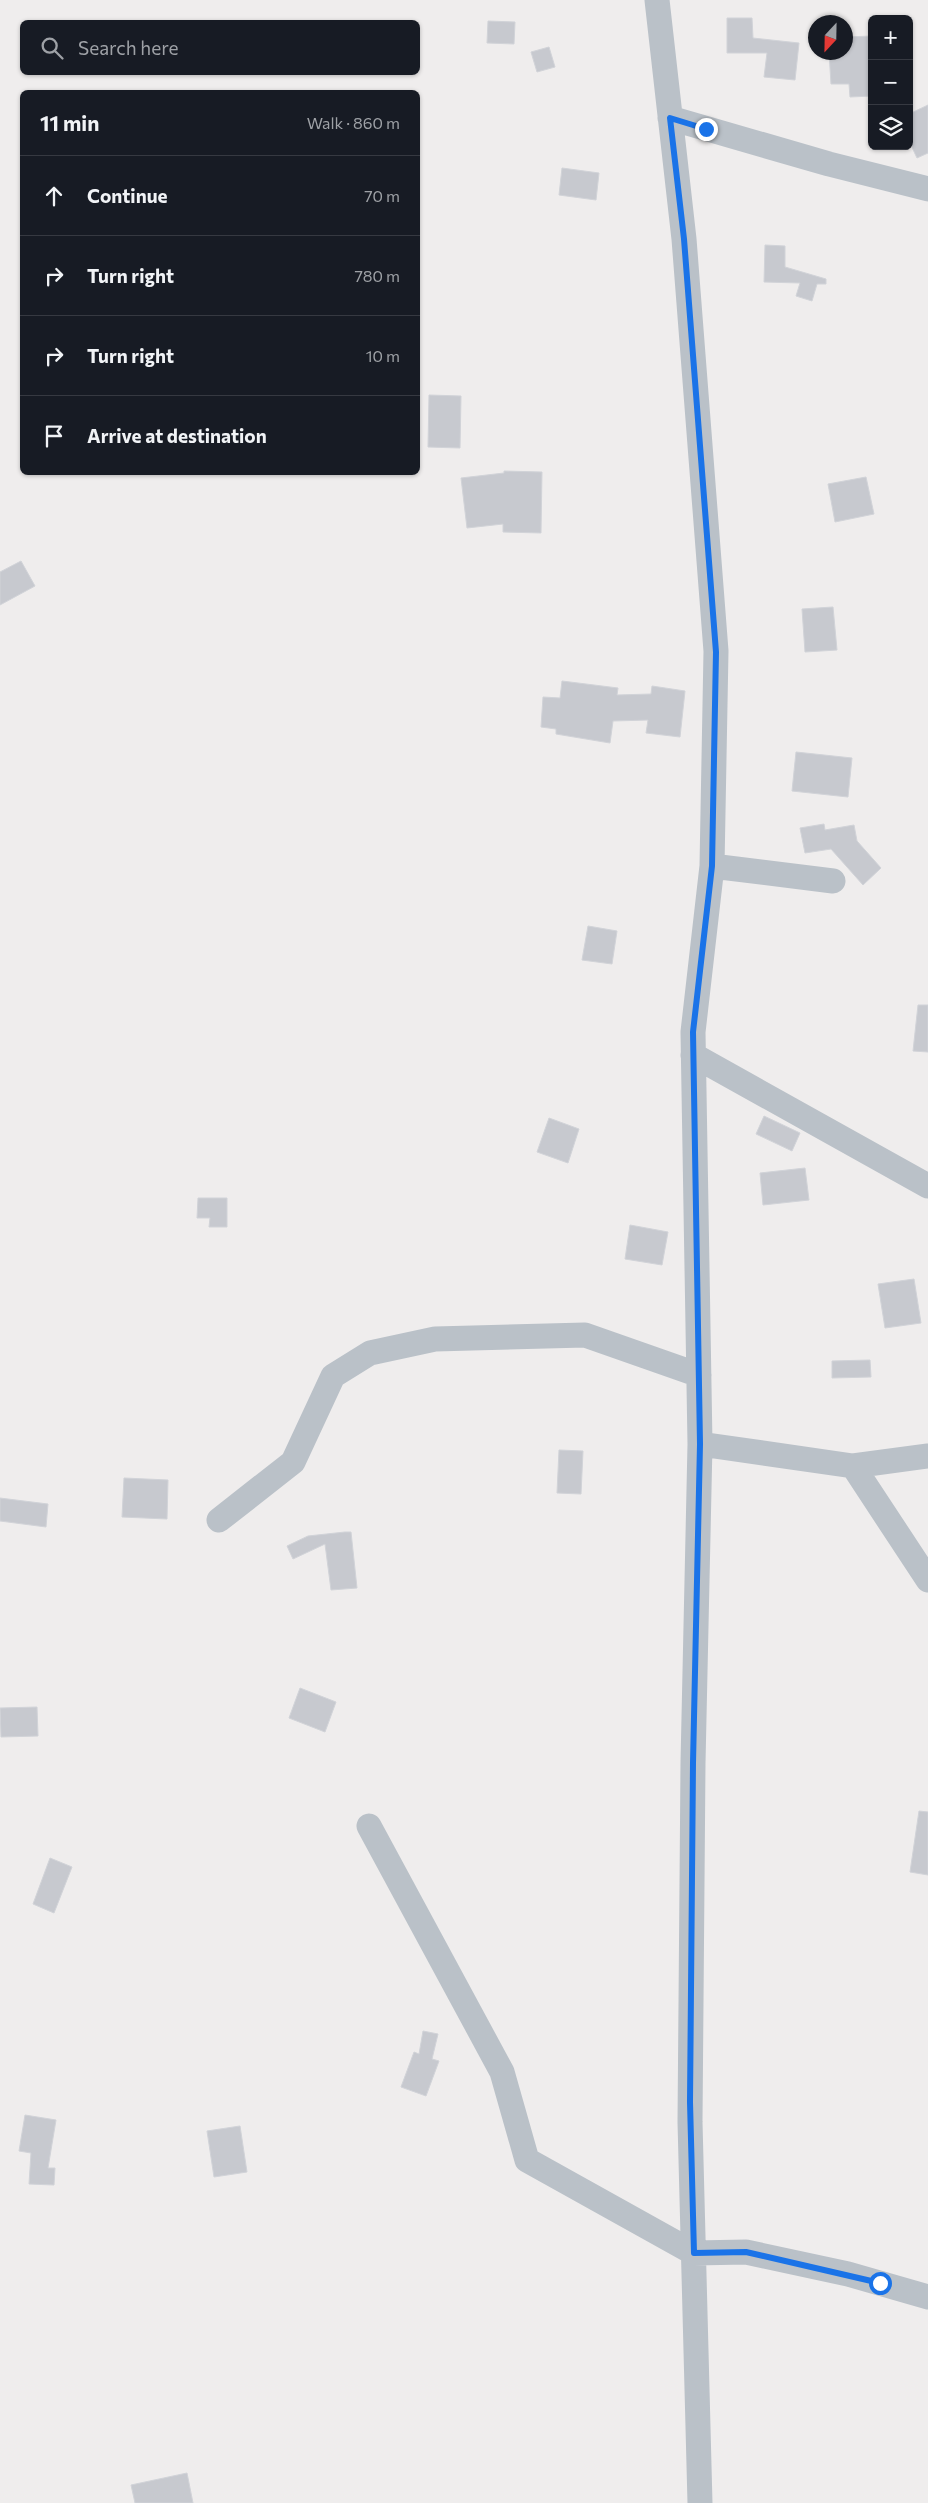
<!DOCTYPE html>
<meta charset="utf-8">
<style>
:root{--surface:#171b24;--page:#242831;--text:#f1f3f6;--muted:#9ea1a6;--line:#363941}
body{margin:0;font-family:Commissioner,sans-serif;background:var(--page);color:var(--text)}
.controls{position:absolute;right:15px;top:15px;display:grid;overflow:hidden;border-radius:8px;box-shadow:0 1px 4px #0004}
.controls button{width:45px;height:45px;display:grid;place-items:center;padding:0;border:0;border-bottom:1px solid var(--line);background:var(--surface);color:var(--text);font:25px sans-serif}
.compass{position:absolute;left:808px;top:15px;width:45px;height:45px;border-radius:50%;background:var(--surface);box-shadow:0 1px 4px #0004;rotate:202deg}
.stop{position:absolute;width:15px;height:15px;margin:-11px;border:4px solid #1a73e8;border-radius:50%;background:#fff}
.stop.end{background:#1a73e8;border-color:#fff;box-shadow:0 1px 5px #0008}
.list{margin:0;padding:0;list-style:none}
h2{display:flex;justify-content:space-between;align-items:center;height:65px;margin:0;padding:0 20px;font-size:21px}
h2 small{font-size:16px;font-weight:400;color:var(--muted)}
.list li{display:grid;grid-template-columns:32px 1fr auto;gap:15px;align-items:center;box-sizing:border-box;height:80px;padding:0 20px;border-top:1px solid var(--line)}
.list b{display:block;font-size:19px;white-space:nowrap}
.list em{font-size:16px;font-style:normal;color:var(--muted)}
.icon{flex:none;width:28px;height:28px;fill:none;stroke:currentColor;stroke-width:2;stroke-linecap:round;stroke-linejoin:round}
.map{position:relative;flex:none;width:928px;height:2503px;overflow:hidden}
.search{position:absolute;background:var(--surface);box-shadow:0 1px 4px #0004;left:20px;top:20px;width:400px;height:55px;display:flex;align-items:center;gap:12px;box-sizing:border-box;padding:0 18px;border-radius:8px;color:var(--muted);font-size:19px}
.panel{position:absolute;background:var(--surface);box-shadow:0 1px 4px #0004;left:20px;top:90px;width:400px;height:385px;border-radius:8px}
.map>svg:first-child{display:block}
.building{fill:#c7c9cf;stroke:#d1d3d8}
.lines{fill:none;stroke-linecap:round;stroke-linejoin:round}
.minor{stroke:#bac1c8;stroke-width:25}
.route{stroke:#1a73e8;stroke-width:6}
</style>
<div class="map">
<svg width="928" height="2503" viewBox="0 0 928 2503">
<rect width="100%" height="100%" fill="#efeded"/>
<path class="building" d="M727,18H752L753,38L799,43L795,80L764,77L767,53H727Z
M488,21L515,22L514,44L487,43Z
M872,36V96L850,97L849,84H831L829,52H846V37Z
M549,47L555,67L537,72L531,52Z
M928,105V153L917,158L909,141V114Z
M562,168L599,173L596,200L559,195Z
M765,245L785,246V267L826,279V284H817L812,301L796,296L800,283L764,282Z
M429,395L461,396L460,448L428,447Z
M504,471L542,472L541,533L503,532V524L467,528L461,478L504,473Z
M866,477L874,514L835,522L828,484Z
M21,561L35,586L0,605V572Z
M833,607L837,650L805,652L802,609Z
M562,681L618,688L617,695L651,694L652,686L685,691L680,737L646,733L648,720L613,721L610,743L556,734V729L541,727L543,697L560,698Z
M796,752L852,758L848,797L792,791Z
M824,824L825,830L854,825L857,841L881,868L863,885L831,849L805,853L800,828Z
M588,926L617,931L612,964L582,960Z
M918,1005H928V1052L913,1051Z
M764,1116L800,1133L792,1151L756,1134Z
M549,1118L579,1129L568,1163L537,1152Z
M805,1168L809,1200L763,1205L760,1173Z
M198,1198H227V1227H209L210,1218H197Z
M630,1225L668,1232L662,1265L625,1259Z
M914,1279L921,1323L885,1328L878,1284Z
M870,1360L871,1377L832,1378V1361Z
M559,1450L583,1451L581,1494L557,1493Z
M124,1478L168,1480L167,1519L122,1517Z
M0,1498L48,1504L46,1527L0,1521Z
M345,1532H351L357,1588L331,1590L325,1544L293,1559L287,1546L308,1536Z
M300,1688L336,1702L325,1732L289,1718Z
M37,1707L38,1736L1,1737L0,1708Z
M919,1811L928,1812V1875L910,1872Z
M50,1858L72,1867L54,1913L33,1904Z
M423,2031L438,2034L432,2059L439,2061L426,2096L401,2087L414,2052L419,2054Z
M25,2115L56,2120L48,2168H55L54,2185L29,2184L31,2153L19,2151Z
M240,2126L247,2172L214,2177L207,2131Z
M187,2473L193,2503H135L131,2485Z"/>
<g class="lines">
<path class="minor" d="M657,0L684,239L716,651L712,866L693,1032L700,1444L693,1763L690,2122L700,2503
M670,118L829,164L928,189
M712,866L833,881
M693,1055L928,1186
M700,1444L853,1466L928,1456
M853,1466L928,1580
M219,1520L293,1462L333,1376L370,1353L435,1339L585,1335L699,1375
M369,1826L502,2072L527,2160L694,2253L746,2252L848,2274L928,2297"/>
</g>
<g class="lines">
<path class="route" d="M706,129L670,118L684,239L716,652L712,866L693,1032L700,1444L693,1763L690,2102L694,2253L746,2252L880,2283"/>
</g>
</svg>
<div class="controls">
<button>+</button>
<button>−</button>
<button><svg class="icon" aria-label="layers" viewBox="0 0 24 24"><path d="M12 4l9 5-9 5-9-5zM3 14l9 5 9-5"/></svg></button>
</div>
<svg class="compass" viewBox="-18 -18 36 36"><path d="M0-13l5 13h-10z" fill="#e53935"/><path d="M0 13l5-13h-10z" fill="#9ea1a6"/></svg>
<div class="stop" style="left:880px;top:2283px"></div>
<div class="stop end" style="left:706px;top:129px"></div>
<div class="search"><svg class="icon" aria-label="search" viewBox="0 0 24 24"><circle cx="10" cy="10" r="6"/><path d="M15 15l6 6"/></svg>Search here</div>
<section class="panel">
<h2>11 min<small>Walk · 860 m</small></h2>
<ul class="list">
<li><svg class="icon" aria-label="ahead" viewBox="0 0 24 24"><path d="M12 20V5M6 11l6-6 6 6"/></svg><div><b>Continue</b></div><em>70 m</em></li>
<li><svg class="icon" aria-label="right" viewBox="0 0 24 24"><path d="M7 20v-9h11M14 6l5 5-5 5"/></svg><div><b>Turn right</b></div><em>780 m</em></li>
<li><svg class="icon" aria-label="right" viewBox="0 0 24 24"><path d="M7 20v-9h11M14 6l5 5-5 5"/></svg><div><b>Turn right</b></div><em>10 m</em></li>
<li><svg class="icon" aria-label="arrive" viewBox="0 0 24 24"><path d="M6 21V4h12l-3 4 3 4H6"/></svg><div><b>Arrive at destination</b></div></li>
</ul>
</section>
</div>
